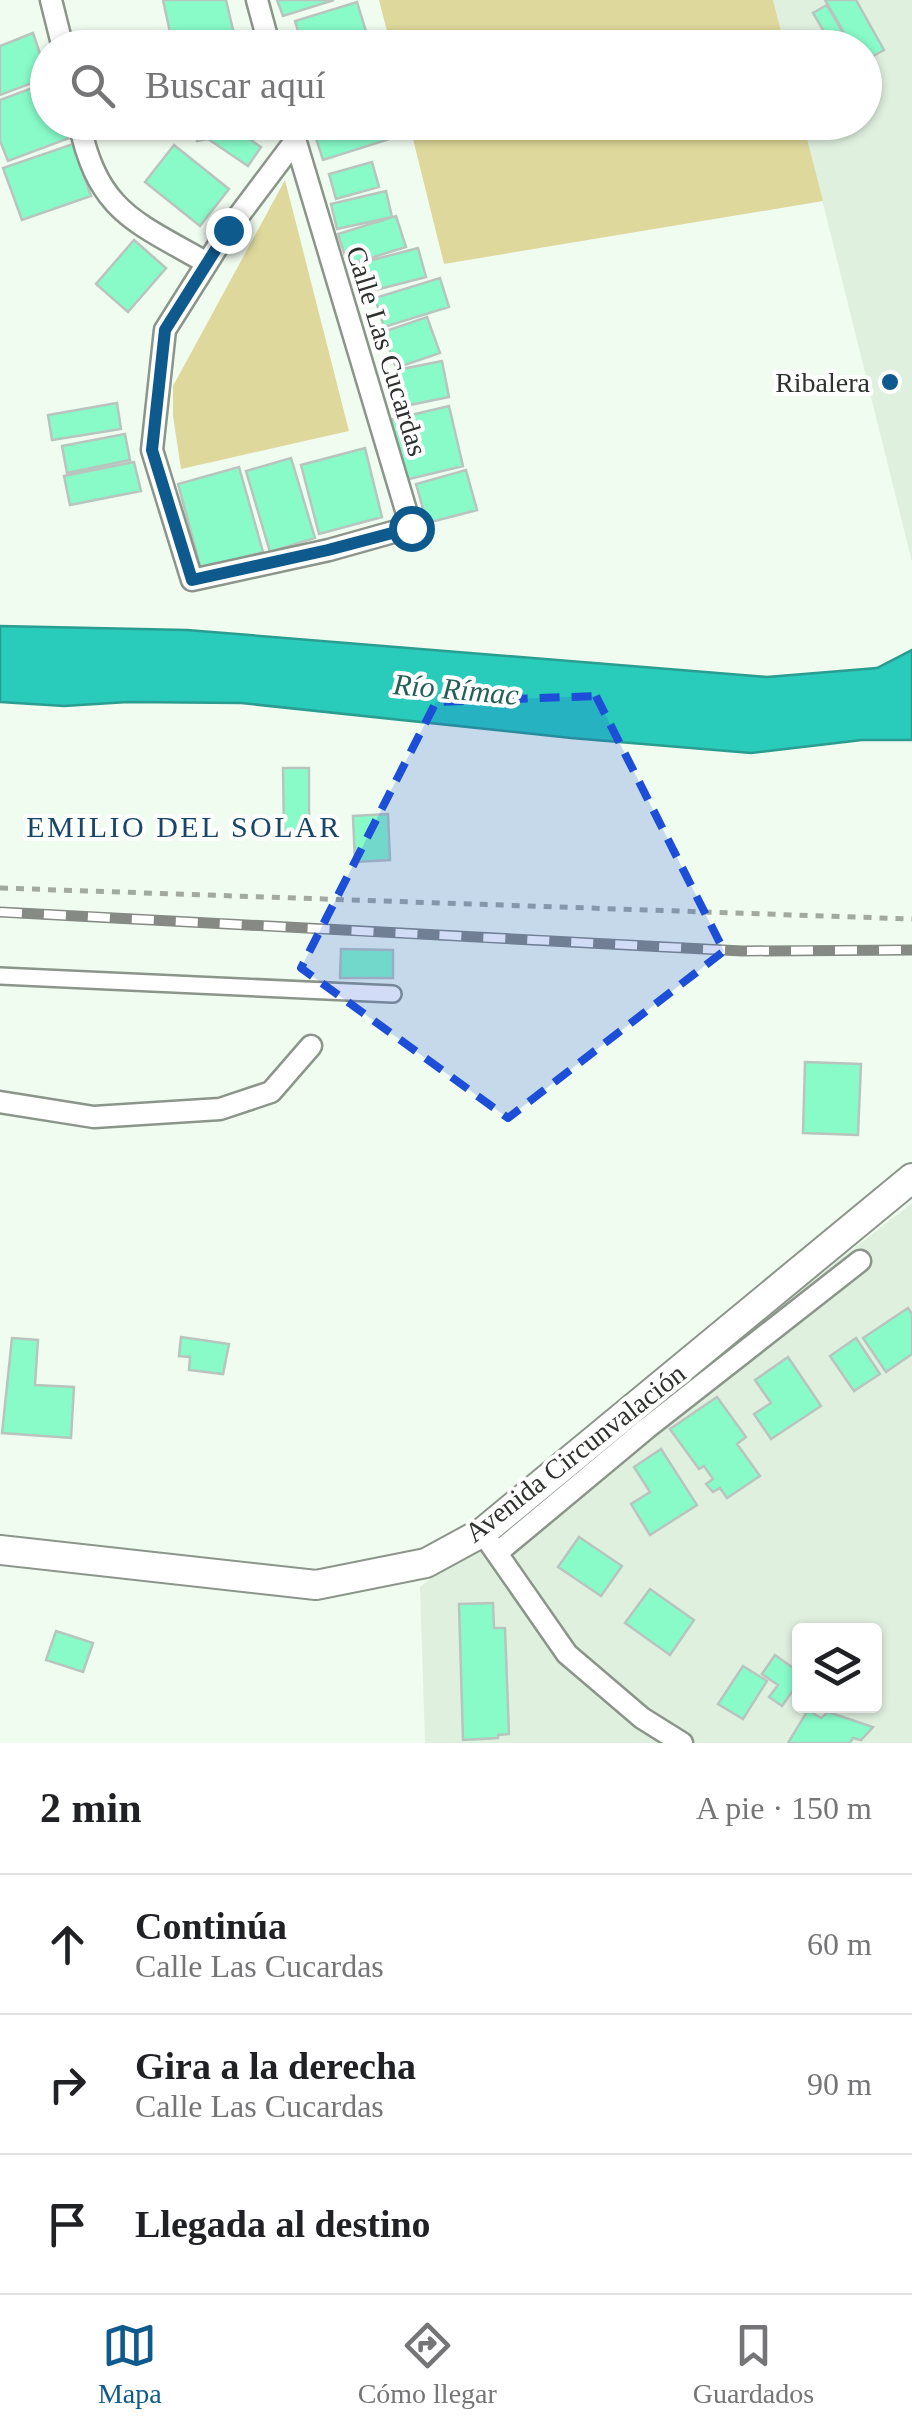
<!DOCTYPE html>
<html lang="es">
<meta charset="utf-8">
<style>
:root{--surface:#fff;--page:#f6f6f6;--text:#202124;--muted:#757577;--line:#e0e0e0;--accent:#0f5a8d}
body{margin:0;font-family:Georgia,serif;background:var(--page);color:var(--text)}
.controls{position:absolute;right:30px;bottom:30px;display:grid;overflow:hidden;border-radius:10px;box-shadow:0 2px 8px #0004}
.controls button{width:90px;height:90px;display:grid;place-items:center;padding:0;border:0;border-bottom:2px solid var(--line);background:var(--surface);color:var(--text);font:50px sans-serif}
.stop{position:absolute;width:30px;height:30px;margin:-22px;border:8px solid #0f5a8d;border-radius:50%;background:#fff}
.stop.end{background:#0f5a8d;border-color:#fff;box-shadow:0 2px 10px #0008}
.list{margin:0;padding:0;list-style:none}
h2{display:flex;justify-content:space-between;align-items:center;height:130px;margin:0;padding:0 40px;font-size:42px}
h2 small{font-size:32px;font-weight:400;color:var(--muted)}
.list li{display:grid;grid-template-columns:65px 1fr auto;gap:30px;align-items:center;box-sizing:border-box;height:140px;padding:0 40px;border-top:2px solid var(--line)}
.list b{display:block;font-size:38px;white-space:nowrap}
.list p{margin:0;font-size:32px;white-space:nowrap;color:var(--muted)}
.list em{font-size:32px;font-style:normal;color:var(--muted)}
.icon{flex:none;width:55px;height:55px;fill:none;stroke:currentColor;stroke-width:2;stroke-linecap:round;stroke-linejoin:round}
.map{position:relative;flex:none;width:912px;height:1743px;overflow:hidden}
.search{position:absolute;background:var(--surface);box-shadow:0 2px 8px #0004;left:30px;right:30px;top:30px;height:110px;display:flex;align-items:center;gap:25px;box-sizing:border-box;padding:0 35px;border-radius:55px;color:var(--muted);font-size:38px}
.sheet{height:550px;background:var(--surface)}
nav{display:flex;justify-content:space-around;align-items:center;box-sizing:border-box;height:140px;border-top:2px solid var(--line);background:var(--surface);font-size:28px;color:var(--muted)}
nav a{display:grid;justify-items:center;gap:5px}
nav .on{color:var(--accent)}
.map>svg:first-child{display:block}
.built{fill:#e0f0df;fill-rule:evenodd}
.green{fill:#dfd89c}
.water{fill:#29cbbb;stroke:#2a9d90;stroke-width:2.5}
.building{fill:#88fbc9;stroke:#b7c5be;stroke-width:2.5}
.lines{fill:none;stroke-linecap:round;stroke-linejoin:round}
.pedestrian-casing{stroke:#8b958a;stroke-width:20}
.minor-casing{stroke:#8b958a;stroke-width:25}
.tertiary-casing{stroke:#8b958a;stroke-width:32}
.path{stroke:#a1a9a1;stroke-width:5;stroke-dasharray:8 8;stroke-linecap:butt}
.pedestrian{stroke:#fff;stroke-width:15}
.minor{stroke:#fff;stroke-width:20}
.tertiary{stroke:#fff;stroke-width:28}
.rail-casing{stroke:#858b84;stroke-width:11}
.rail{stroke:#fff;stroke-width:8;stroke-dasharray:22;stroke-linecap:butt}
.route{stroke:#0f5a8d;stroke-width:12}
.marked{fill:#1d4ed8;fill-opacity:0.2;stroke:#1d4ed8;stroke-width:8;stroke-dasharray:20 12;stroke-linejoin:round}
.poi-dot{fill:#0f5a8d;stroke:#fff;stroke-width:4}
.labels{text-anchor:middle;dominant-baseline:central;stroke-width:8;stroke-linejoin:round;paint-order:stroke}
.street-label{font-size:28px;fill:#2e312d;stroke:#fff}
.poi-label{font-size:28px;fill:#2e312d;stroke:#fff;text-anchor:end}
.water-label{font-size:30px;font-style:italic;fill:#246059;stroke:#fff}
.neighbourhood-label{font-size:30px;letter-spacing:2.5px;fill:#17466a;stroke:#fff}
</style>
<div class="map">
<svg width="912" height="1743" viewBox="0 0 912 1743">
<rect width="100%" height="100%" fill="#f1fcf1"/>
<path class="built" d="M773,0H912V562L803,123L864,122V48L785,47Z
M912,1203V1743H425L420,1587ZM800,1630H874V1706H800Z"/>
<path class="green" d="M379,0H773L785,47H391Z
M409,123H803L823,201L444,264Z
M285,180L349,431L181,469L173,416V386Z"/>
<path class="water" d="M0,626L187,630L767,677L877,668L912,650V740H862L751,753L571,738L241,703L128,702L64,706L0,702Z"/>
<path class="building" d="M163,0H226L234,34L185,46L182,34L171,37Z
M277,0H334L283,16Z
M825,0H856L884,50L864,61V48H853Z
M357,2L368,38L335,48H303L295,21Z
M827,5L852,48H828L832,45L813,13Z
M33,33L48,77L0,95V46Z
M240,35L243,48H185Z
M48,82V122H67L72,137L8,161L0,141V100Z
M194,122H232L233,128L261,147L248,166L208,139L197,141Z
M335,122H391L396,137L323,160L313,129Z
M73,144L91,196L22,220L3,168Z
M174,145L229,189L200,226L145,182Z
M372,162L379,187L336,199L329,174Z
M386,191L392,217L337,229L331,204Z
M396,216L406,247L348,265L338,234Z
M134,240L166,268L128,312L96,284Z
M418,248L426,277L364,293L357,264Z
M440,278L449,307L384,327L375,298Z
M427,317L440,353L396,368L383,332Z
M442,361L449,397L405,406L397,370Z
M117,403L121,429L52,440L48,415Z
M449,406L463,466L405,480L390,420Z
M125,434L130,460L67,473L62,446Z
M365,448L382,517L319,534L301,465Z
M291,458L315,538L270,552L246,471Z
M134,462L141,491L70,505L64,476Z
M239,467L263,552L201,569L178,484Z
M466,470L477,510L427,523L416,484Z
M283,768H309V834H284Z
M388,814L390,860L355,862L353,816Z
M341,949L393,950V978H340Z
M805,1062L861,1064L858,1135L803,1133Z
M908,1308L912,1314V1354L886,1372L863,1338Z
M181,1337L229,1344L223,1374L189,1370L190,1357L179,1356Z
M12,1338L38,1340L35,1385L74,1387L71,1438L2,1433Z
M856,1338L880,1374L854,1391L830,1356Z
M788,1357L821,1406L771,1439L754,1414L771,1403L755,1380Z
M717,1397L746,1437L737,1444L760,1476L727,1498L720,1488L713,1492L706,1484L713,1479L704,1466L699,1469L670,1429Z
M661,1449L697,1505L650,1535L631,1504L650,1492L634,1467Z
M579,1537L622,1566L601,1596L558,1567Z
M650,1589L694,1620L670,1655L625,1623Z
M493,1603L494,1628H505L509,1734L498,1735V1738L463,1740L459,1604Z
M56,1631L93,1643L83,1672L46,1660Z
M775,1655L800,1673V1693L794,1689L782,1706L769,1697L778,1685L762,1674Z
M743,1666L767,1681L743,1719L718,1704Z
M808,1710L821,1718L828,1712L873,1727L861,1740L853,1738L850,1743H788Z"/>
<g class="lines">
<defs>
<path id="pedestrian" d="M0,976L393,994"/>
<path id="minor" d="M51,0L63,48
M257,0L270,48
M79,122C98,212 134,221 207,263
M290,122L411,527L329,550L192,580L152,450L165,330L228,230L295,141
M0,1102L94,1117L220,1109L271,1092L311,1046
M489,1542L567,1654L642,1718L682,1743
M497,1553L647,1428L860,1261"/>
<path id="tertiary" d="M0,1550L316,1585L426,1563L483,1532L912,1178"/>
</defs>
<use href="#pedestrian" class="pedestrian-casing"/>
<use href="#minor" class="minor-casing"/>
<use href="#tertiary" class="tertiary-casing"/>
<path class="path" d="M0,888L912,919"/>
<use href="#pedestrian" class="pedestrian"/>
<use href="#minor" class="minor"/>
<use href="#tertiary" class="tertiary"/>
<defs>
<path id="rail" d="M0,912L742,951L912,950"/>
</defs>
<use href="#rail" class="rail-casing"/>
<use href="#rail" class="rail"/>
</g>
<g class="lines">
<path class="route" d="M228,230L165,330L152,450L192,580L328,550L411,528"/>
</g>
<path class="marked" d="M596,696L724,951L508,1118L301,968L436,702Z"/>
<circle class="poi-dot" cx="890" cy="382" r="10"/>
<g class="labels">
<g class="street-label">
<text transform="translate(387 351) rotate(73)">Calle Las Cucardas</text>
<text transform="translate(575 1453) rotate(-38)">Avenida Circunvalación</text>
</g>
<g class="poi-label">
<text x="870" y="382">Ribalera</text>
</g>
<g class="water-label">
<text transform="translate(456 689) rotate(5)">Río Rímac</text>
</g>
<g class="neighbourhood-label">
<text x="184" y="826">EMILIO DEL SOLAR</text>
</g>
</g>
</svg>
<div class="controls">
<button><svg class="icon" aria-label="layers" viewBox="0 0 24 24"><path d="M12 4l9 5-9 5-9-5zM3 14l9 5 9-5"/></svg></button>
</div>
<div class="stop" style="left:411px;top:528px"></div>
<div class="stop end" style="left:228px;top:230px"></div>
<div class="search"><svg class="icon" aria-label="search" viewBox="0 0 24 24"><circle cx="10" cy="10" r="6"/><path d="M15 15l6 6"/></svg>Buscar aquí</div>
</div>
<section class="sheet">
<h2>2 min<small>A pie · 150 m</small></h2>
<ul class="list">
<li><svg class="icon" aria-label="ahead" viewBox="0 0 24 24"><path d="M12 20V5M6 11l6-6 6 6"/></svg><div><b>Continúa</b><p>Calle Las Cucardas</p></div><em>60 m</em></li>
<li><svg class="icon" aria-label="right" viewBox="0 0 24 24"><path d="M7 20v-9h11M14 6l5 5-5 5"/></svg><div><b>Gira a la derecha</b><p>Calle Las Cucardas</p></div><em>90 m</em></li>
<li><svg class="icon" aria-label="arrive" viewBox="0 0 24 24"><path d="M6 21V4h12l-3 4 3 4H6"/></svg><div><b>Llegada al destino</b></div></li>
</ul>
</section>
<nav>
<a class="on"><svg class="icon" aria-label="map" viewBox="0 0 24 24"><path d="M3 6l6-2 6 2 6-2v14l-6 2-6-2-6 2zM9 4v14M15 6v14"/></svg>Mapa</a>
<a><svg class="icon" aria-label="directions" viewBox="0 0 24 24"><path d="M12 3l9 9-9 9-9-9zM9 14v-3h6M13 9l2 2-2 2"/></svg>Cómo llegar</a>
<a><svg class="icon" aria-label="saved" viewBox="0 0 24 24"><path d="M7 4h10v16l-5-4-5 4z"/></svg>Guardados</a>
</nav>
